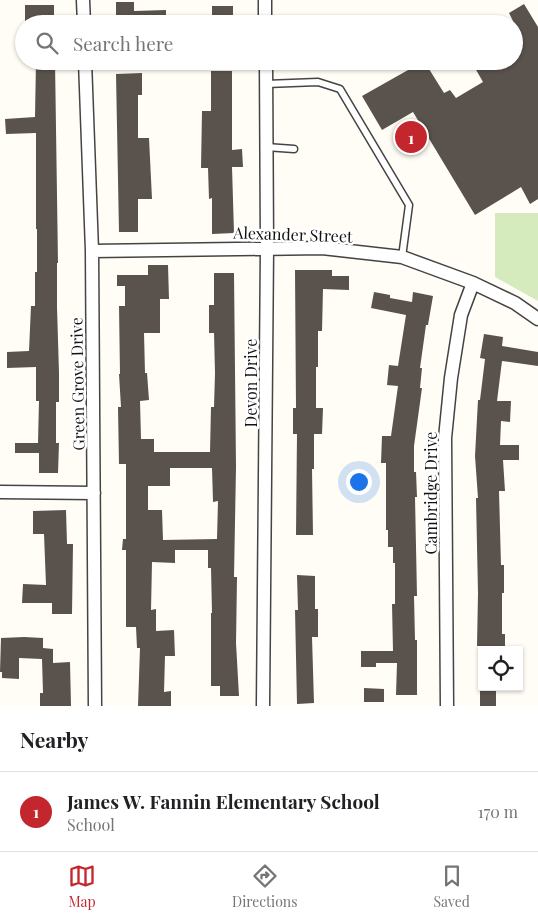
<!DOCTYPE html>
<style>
:root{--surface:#fff;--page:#f2f2f2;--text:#202124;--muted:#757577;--line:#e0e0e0;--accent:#c4262e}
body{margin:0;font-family:"Playfair Display",serif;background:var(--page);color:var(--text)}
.controls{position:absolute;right:15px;bottom:15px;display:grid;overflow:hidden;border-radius:0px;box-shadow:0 1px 4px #0004}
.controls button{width:45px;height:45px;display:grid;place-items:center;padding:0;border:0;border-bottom:1px solid var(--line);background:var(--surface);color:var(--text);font:25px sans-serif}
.you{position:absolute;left:358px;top:481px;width:18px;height:18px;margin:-12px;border:4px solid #fff;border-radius:50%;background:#1a73e8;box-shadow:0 0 0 8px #1a73e833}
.badge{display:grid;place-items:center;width:32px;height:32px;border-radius:50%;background:var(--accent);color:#fff;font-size:16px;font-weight:700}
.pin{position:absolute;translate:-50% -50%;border:2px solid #fff;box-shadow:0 1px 5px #0006}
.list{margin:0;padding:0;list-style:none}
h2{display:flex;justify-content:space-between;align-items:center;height:65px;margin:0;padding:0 20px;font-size:21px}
h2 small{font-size:16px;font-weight:400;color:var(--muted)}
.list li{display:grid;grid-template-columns:32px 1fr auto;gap:15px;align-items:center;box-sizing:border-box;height:80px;padding:0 20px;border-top:1px solid var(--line)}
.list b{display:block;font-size:19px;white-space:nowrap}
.list p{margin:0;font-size:16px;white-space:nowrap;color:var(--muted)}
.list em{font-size:16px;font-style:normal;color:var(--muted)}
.icon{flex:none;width:28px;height:28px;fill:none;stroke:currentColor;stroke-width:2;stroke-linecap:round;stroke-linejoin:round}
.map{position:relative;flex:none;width:538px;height:706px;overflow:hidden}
.search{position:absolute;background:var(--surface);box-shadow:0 1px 4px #0004;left:15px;right:15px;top:15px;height:55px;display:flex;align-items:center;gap:12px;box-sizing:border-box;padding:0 18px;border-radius:28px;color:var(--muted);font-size:19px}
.sheet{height:145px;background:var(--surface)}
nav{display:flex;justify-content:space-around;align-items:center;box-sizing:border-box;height:70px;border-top:1px solid var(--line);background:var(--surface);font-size:14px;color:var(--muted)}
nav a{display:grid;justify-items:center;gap:2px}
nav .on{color:var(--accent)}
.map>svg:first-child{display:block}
.green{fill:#d5ebbd}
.building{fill:#5a524d;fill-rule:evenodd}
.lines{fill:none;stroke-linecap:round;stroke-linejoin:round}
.lane-casing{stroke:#444;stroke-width:9}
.street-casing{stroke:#444;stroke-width:15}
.lane{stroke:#fff;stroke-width:6}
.street{stroke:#fff;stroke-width:12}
.labels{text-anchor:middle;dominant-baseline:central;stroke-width:5;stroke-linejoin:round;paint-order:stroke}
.street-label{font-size:16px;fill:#111;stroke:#fff}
</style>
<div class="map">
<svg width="538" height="706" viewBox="0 0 538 706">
<rect width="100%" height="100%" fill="#fffdf5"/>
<path class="green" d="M495,213H538V301L495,277Z"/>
<path class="building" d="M116,2H134V11L166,10V24H116Z
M524,4L538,27V199L530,204L521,187L475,215L413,112L382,130L362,96L424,61L444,93L450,90L456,98L483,82L471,61H514V23L509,13Z
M25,5H54V24H25Z
M212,6H233V24H212Z
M36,61H55L58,263H57V307L59,373V402H56V443H59L58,473H39V453H15V443H38L39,401H36V367L7,368V352L29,351L31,306H35V272H37V229H36V133L6,134L5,119L35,117Z
M211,71H232V150L242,149L243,167H232L234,233L212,234V198L209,199L208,168H201L202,111H211Z
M142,73V95H138V138H149L152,199H138V232H119L116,74Z
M148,265H168L169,299H160V333H144L145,373H147L149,400L140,401L141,439H154V452H210L211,407H214L215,373L214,333H209V305H214V273H234L236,467L234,577H237L236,643L239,696H220V686H211V613H212L211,568H208V550H175V563L152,562L151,610L156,609V631L174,630L175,656H165L164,692L171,691V706H138L140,648H137L136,627H126V550H122L123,539H126V464H119L118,407H121L119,374H120L119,306H125V286H117V275H148ZM170,468H212L213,502L218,501L217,539L163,540L162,510H148V486H170Z
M295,270H332V276H349V290L323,289L322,331H318V367H316V408H323L322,434H314V469H312L313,535H296L297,434H293V408H296Z
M374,292L390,295V298L412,302L413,292L433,296L428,325H426L420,368H422L420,388H422L414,446V472H416L417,497H415L417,596H414L415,640H417V695H396L397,663H376V667H361V651H393L392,604H395V563H393V547H388V530H386V463H381L382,436H391L398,386L387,385L389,365L398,366L406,315L371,308Z
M484,334L503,337L502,346L538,352V366L502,361L497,401H511L510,422L501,421L500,445H519V460H503L505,491H499L501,565H504V593H502V634H505V650H487V646H477L478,593L476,498H478L475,456L478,400H480L485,359L480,358Z
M66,510L67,544H73L72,614H52V603H22L23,584L46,585L44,534H33V511Z
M297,575L315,576V609H318V637H312L314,703L297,704L295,610H298Z
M24,637L43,638V648L53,649V663L70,662L71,706H40V693H43L42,659L19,658V679L2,678V672H0L1,638Z
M480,687H496V706H480Z
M364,688L384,689V702H364Z"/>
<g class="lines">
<defs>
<path id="lane" d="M266,84L318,82L340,89L409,205L402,257
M266,147L294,149"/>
<path id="street" d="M83,0L84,24
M265,0V24
M85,61L92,251L95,706
M92,251L322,248L402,257L473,283L515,303L538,319
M0,492L94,493
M263,706L267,248L266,61
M447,706L445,438L451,378L461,315L473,283"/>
</defs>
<use href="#lane" class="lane-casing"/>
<use href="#street" class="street-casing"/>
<use href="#lane" class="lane"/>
<use href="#street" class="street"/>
</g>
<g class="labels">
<g class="street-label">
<text transform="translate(293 234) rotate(2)">Alexander Street</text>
<text transform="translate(250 383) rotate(-90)">Devon Drive</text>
<text transform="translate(77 384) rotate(-91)">Green Grove Drive</text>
<text transform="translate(430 493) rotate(-90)">Cambridge Drive</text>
</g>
</g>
</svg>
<div class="controls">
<button><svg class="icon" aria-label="locate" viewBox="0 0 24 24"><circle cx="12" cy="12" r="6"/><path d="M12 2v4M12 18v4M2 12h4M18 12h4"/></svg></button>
</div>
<div class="you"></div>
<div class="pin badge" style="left:411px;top:137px">1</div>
<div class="search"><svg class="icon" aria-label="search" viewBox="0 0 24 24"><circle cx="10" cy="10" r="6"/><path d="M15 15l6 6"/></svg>Search here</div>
</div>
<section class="sheet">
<h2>Nearby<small></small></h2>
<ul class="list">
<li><span class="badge">1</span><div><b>James W. Fannin Elementary School</b><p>School</p></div><em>170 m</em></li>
</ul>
</section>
<nav>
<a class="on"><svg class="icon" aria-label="map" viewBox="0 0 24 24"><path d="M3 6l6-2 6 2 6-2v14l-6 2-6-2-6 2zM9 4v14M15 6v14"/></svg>Map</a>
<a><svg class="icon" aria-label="directions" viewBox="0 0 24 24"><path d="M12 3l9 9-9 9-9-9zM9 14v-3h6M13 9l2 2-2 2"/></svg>Directions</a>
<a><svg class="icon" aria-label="saved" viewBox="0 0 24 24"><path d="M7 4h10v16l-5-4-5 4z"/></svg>Saved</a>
</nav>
